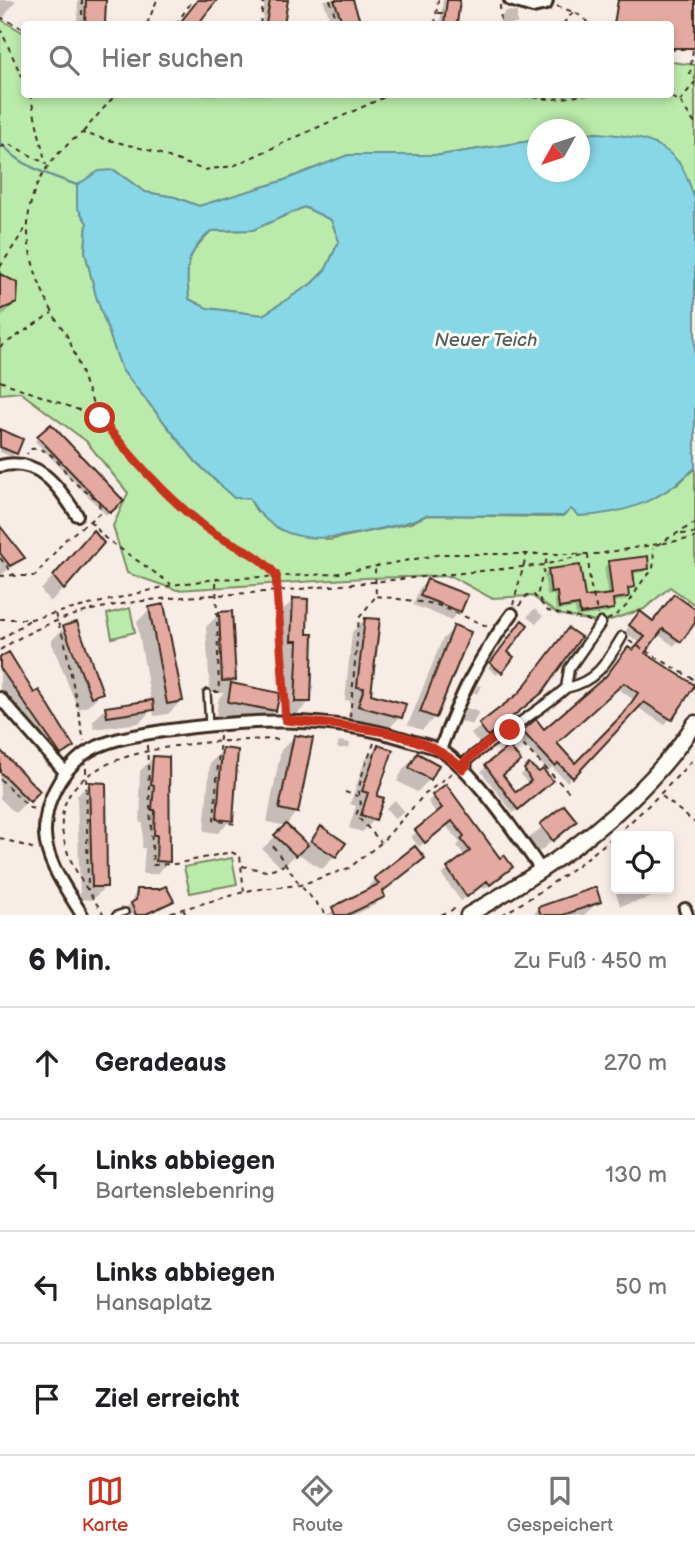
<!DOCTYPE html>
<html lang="de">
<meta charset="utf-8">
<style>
:root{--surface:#fff;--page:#f2f2f2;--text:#202124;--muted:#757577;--line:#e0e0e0;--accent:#c8321e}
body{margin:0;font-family:"Balsamiq Sans",sans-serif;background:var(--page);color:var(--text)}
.controls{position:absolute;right:21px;bottom:21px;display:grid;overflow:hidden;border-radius:7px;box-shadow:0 4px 10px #0003}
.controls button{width:63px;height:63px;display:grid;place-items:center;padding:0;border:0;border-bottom:2px solid var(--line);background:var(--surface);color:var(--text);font:35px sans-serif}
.compass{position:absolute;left:527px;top:119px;width:63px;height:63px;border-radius:50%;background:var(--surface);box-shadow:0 4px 10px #0003;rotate:230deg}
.stop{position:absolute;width:21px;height:21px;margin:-16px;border:5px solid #c8321e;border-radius:50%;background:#fff}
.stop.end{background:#c8321e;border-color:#fff;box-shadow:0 2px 7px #0008}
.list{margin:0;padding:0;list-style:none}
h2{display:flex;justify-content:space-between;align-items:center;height:91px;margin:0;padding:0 28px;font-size:30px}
h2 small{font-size:23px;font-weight:400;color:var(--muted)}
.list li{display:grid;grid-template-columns:46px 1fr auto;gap:21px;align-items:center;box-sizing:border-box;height:112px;padding:0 28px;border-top:2px solid var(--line)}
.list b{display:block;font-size:26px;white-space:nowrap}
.list p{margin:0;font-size:23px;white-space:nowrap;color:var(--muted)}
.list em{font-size:23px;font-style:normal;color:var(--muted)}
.icon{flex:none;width:38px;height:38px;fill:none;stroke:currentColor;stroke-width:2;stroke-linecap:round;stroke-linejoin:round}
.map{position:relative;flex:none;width:695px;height:915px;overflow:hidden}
.search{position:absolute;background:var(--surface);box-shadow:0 4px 10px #0003;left:21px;right:21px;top:21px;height:77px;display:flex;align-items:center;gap:18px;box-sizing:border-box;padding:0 24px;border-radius:7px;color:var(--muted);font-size:26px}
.sheet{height:539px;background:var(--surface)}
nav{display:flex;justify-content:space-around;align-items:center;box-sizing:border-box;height:98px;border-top:2px solid var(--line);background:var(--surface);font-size:19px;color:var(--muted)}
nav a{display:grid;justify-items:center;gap:4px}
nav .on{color:var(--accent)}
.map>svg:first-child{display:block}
.green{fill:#bbebab;stroke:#7b8a64;stroke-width:2}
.water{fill:#88d7e6;stroke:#699296;stroke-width:2;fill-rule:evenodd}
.shadow{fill:#0003;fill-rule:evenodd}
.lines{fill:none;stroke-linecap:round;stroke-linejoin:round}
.stream{stroke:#699296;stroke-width:2.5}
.building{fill:#e4aaa1;stroke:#3b2a1e;stroke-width:2;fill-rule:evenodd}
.service-casing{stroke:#3b2a1e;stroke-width:10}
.pedestrian-casing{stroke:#3b2a1e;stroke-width:13}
.minor-casing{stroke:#3b2a1e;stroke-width:16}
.tertiary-casing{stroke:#3b2a1e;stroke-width:19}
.path{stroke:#3b2a1e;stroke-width:2;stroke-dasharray:5 5;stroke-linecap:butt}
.service{stroke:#fdfcf7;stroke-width:5}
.pedestrian{stroke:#fdfcf7;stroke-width:8}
.minor{stroke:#fdfcf7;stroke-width:10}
.tertiary{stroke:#fdfcf7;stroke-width:14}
.route{stroke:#c8321e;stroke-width:9}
.labels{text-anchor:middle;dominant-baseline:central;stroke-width:6;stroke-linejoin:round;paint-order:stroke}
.water-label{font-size:19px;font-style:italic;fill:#525e5a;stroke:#fdfcf7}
</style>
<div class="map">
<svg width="695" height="915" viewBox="0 0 695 915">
<rect width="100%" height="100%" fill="#f8ece6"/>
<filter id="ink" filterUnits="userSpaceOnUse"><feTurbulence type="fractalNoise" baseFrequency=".0143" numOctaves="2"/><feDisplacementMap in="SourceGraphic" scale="14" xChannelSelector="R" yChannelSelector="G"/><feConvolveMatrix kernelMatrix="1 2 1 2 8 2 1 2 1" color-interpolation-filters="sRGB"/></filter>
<g filter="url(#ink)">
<path class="green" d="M0,19L24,33V94H670L671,62L695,65V199L679,162L598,133L538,130L537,140L440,155H348L282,181L199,206L175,197L145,192L114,170L77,185V206L87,223L85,252L96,296L122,370L196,462L234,498H249L257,512L329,540L411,523L427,515L551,517L571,508L677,485L695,468V605L670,587L644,609L601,623L558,614L532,596L491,598L451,576L364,578L177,590L127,573L113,526L128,493L86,441L20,392L0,394Z
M304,207L331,220L339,241L326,269L311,284L263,315L206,308L189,299C186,265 185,256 211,231L253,230Z
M130,608L135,632L112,638L107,614Z
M232,858L237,884L190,893L184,867Z"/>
<path class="water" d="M598,133C625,135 661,138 679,163C687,172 690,188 695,199V468C661,501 626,514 579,516L571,509L563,516L427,515C410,523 393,526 374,530C327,541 277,548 249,498H234L196,462L122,370L96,296L85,252L87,223L77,207V185L99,171L114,170L145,192L175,197L199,206L282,181L348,155H440L537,140L538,172H580V134ZM304,207L331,220L339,241L326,269L311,284L263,315L207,308L189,299C186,265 185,255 211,231L253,230Z"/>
<path class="shadow" d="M0,0H16L4,17L0,15Z
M78,0H104L103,24H77Z
M265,0H286L282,24H262Z
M323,0H351L359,24H332Z
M443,0H458L455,24H440Z
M618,0H695V48H670V24H614Z
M506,11L517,12V24H500V18Z
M0,278L16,303L0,318Z
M51,426L122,501L106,515L35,441Z
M0,431L15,453L12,457L0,452Z
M0,529L22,558L0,576Z
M80,545L63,589L50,602L41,590Z
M609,563L647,568L643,572L631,574L633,586L627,591L628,597L623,601L611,602L612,609L608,613L576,617L575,608L556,611L554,595L547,596L544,575L549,571L583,599L608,596L604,567Z
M427,581L459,611L451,620L413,605L419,589Z
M293,600L305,635L309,702L296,715L283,714L285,653H279L280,613Z
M150,609L181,701L168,714L154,716L153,709L139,723L94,729L93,721L106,708L151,702L137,622Z
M534,609L543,616L536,624L527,617Z
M695,611V620L674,646L657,634L643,654L692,685L665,725L637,707L567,782L552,767L548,771L518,738L523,732L544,731L633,653L641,644L625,632L634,619L653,623ZM617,688L634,700L575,765L555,743Z
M219,614L234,680L229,685L278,694L275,710L261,724L216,715L219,698L224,693H210L206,627Z
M365,619L369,695L400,717L387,730L347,719L352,701L345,700L352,632Z
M519,626L500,671L497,675L488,668Z
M455,627L435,717L422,730L408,725L442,640Z
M64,628L101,693L88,706L78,709L51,641Z
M0,659L72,747L47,767L0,698Z
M478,685L481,686L477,694L473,692Z
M515,699L531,701L479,743L471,734Z
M467,708L479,712L472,725L460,721Z
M294,737L296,812L286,826L267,822L281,750Z
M339,741L350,743L349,748H337Z
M378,747L375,819L362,832L349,828L356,806L350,804L365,760Z
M509,748L501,775L516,795L528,784L521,775L529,767L545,786L513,813L481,771Z
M223,750L231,820L218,833L204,831L210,763Z
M0,753L38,791L15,813L0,798Z
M417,755L430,779L417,792L397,781L404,768Z
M153,758L169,861L156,874H143L145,848H142L143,823H140L141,797H139L140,771Z
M90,783L105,887L92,900L80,899L77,796Z
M433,796L506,872L484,889L481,885L461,901L442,875L465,856L457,846L460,843L446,825L419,847L411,837L437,814L428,802Z
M395,800L404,811L395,819L386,808Z
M564,808L575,821L539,852L528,839Z
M286,826L306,845L321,828L335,856L322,869L297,853L282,868L262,849Z
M415,849L381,892L383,896L375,905L354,915H326L370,891L367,888L376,879Z
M620,889H660L650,898L620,906L616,893Z
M137,891L172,901L148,915H127L125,911Z
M599,901L584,915H533L539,908Z"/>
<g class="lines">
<path class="stream" d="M0,142C19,166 49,175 77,185"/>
</g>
<path class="building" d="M86,0H106L105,24H85Z
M198,0H217L198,24H179Z
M270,0H288L284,24H266Z
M334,0H353L361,24H343Z
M447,0H460L457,24H444Z
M618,0H695V48H670V24H614Z
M0,274L18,283L17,303L0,310Z
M51,424L124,501L110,513L37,436Z
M0,429L23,439L17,454L0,447Z
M0,526L25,558L10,566L0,553Z
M93,530L104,543L64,590L53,576Z
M648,556L649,569L633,571L635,587L628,588L629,597L613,599L614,609L580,614L579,605L559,608L557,592L551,593L548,569L580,565L585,597L612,594L608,561Z
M427,579L468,595L461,612L420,596Z
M674,594L695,609V623L681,642L663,629L645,653L695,685L672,720L644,702L573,778L558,763L555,766L522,731L536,719L544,729L606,676L628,647L633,650L645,637L629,625L640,611L653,621ZM624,683L638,693L624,713L575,763L557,743Z
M293,598L308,599L307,634H313L311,702H295L298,641H291Z
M164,604L183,701L167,704L149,607Z
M232,611L236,680L222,681L219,612Z
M365,618L380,619L371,694L406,704L402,718L358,706L364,688L357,687Z
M522,620L528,625L508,652L514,657L502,673L490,663Z
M77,622L103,693L91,697L63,626Z
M454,625L471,632L436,718L420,712Z
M568,628L581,637L542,693L488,736L479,724L519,693Z
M9,652L34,693L39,690L74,747L61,755L0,668V657Z
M231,683L280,693L276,711L228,702Z
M153,700L154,710L107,717L105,707Z
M294,735L313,738L298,813L279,809Z
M378,745L393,750L377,796L384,798L376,820L361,815L368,793L362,791Z
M509,746L521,761L503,775L516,792L531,781L524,769L529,764L539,772L543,769L553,781L518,810L485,765Z
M222,748L238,750L233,821L217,819Z
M0,750L40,791L30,802L0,772Z
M417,753L439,765L431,780L409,768Z
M153,756L169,757L170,862L156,861L157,835H154L155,810H152L154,785L151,784Z
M89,782L106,783L107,887H92Z
M446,784L500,858L504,855L513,867L490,885L487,881L467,897L447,868L470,851L461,839L464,836L452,821L425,843L415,830L442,808L432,795Z
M564,805L577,821L553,841L540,824Z
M286,824L308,845L296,856L274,835Z
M321,826L346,843L336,857L311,841Z
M415,846L425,858L383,891L385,897L347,915H335L332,907L379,884L374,878Z
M166,886L174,901L144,915H136L131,903L136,900L137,889H159Z
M596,887L601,902L563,915H541L538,907Z"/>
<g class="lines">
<defs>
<path id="service" d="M207,693L209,725
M116,915L125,912"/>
<path id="pedestrian" d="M566,688C596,682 607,662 622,637
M463,769L467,765L465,762C497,735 534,716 566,688L569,669L601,623"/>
<path id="minor" d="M510,0L533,7L546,4L547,0
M0,466C39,457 57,485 77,515
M0,698L65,772
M440,750C460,696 477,660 512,614
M685,909L687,915
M82,915C68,891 46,863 45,834C44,803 59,774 83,755C104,739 138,735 163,731C244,719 326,715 405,739C416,743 429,745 440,750C470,765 522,842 542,871"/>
<path id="tertiary" d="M468,915C554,866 640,807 695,723"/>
</defs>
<use href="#service" class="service-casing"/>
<use href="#pedestrian" class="pedestrian-casing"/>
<use href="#minor" class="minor-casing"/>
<use href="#tertiary" class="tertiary-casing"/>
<path class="path" d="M82,0V24
M196,0L197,1
M330,0L338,24
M500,5L501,24
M557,6L576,13L591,24
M438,13H446
M0,17L24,29
M147,24L157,0
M176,24L193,0
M260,24L264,0
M435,24L438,0
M563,24L573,12
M0,28L24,82
M670,50L694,48
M693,50L690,73L695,79
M30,94L46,165
M494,94L553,99L594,94
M663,94L680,101L695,124
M680,101L695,82
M83,132L116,94
M0,147L11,145L43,162
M0,267L27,226
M0,347L52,313
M0,381L98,417
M90,521L105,538L171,584
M681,534L695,533
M657,545L695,523
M588,555L590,583L598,615
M0,558L15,576H35L66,539L100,513L99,502C91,494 81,489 73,481C60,467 52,446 30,449L27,454
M0,576L14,575
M377,596L435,604L489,627
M541,603L538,592L548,554
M513,605L527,553
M519,606L527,595H534L548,611L590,621
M55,614L65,643L84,741
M0,619H31L172,585L216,579L334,574L442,554H597L695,538
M607,620C624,611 629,604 638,588C650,567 656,578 653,548
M0,640L31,619
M629,641L695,680
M0,650C84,593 181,599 278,591C367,583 455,573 544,565L583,555
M214,692H219L216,580
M285,710L276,575C254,549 232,546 207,528C193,518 178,506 166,494C143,472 116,446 100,417C86,393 80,364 68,338C64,329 56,321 52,311C16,242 16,181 82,133L152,151L204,170L233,166L391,94
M350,717L359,618L376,596L375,569
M220,736L214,820L235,824
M516,738L569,792
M374,743C368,760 354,787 361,803L356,815L381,842
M147,745L153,865L175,864L231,852L240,856L244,892
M86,768L88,890
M0,779L30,808L37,809
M345,792L357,796
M662,796L695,823
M0,838L35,849
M273,846L300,885L327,915
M242,866L266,871L284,865
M183,909L186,915
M104,915C90,893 72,870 65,844C36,741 216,741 279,739
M161,915L251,890L300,885L349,868L381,843L424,795L452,773
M441,915L459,907
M502,915C576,872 639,820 695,757"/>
<use href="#service" class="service"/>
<use href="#pedestrian" class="pedestrian"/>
<use href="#minor" class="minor"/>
<use href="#tertiary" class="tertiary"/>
</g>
</g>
<g class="lines" filter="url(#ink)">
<path class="route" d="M100,418C132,458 164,495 205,527C231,547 252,547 276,575L286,720C344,726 419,727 463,769L467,765L465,762L491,740L510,730"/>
</g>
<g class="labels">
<g class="water-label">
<text x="486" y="340">Neuer Teich</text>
</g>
</g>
</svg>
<div class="controls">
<button><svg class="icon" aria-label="locate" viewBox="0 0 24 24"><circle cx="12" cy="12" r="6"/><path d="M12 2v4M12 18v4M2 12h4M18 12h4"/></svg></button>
</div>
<svg class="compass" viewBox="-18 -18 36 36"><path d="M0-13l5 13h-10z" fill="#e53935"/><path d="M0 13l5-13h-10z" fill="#757577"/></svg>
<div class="stop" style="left:100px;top:418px"></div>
<div class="stop end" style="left:510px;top:730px"></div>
<div class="search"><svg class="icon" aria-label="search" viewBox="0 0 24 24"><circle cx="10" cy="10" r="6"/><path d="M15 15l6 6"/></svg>Hier suchen</div>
</div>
<section class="sheet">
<h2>6 Min.<small>Zu Fuß · 450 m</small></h2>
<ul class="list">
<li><svg class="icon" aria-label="ahead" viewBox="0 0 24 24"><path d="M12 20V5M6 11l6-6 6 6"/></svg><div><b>Geradeaus</b></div><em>270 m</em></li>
<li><svg class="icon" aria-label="left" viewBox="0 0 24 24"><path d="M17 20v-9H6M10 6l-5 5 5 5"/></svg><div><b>Links abbiegen</b><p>Bartenslebenring</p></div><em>130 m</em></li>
<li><svg class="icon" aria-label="left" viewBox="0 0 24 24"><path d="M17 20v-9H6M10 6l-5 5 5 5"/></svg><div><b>Links abbiegen</b><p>Hansaplatz</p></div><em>50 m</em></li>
<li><svg class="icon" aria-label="arrive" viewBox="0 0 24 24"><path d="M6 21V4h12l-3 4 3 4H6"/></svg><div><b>Ziel erreicht</b></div></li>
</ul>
</section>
<nav>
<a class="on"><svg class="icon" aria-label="map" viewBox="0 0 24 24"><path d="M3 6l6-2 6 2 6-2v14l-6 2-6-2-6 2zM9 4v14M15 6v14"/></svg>Karte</a>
<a><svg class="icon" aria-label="directions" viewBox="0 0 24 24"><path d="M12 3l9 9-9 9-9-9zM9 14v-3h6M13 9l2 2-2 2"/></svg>Route</a>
<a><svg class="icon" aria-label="saved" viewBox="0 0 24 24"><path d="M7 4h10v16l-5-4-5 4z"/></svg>Gespeichert</a>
</nav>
